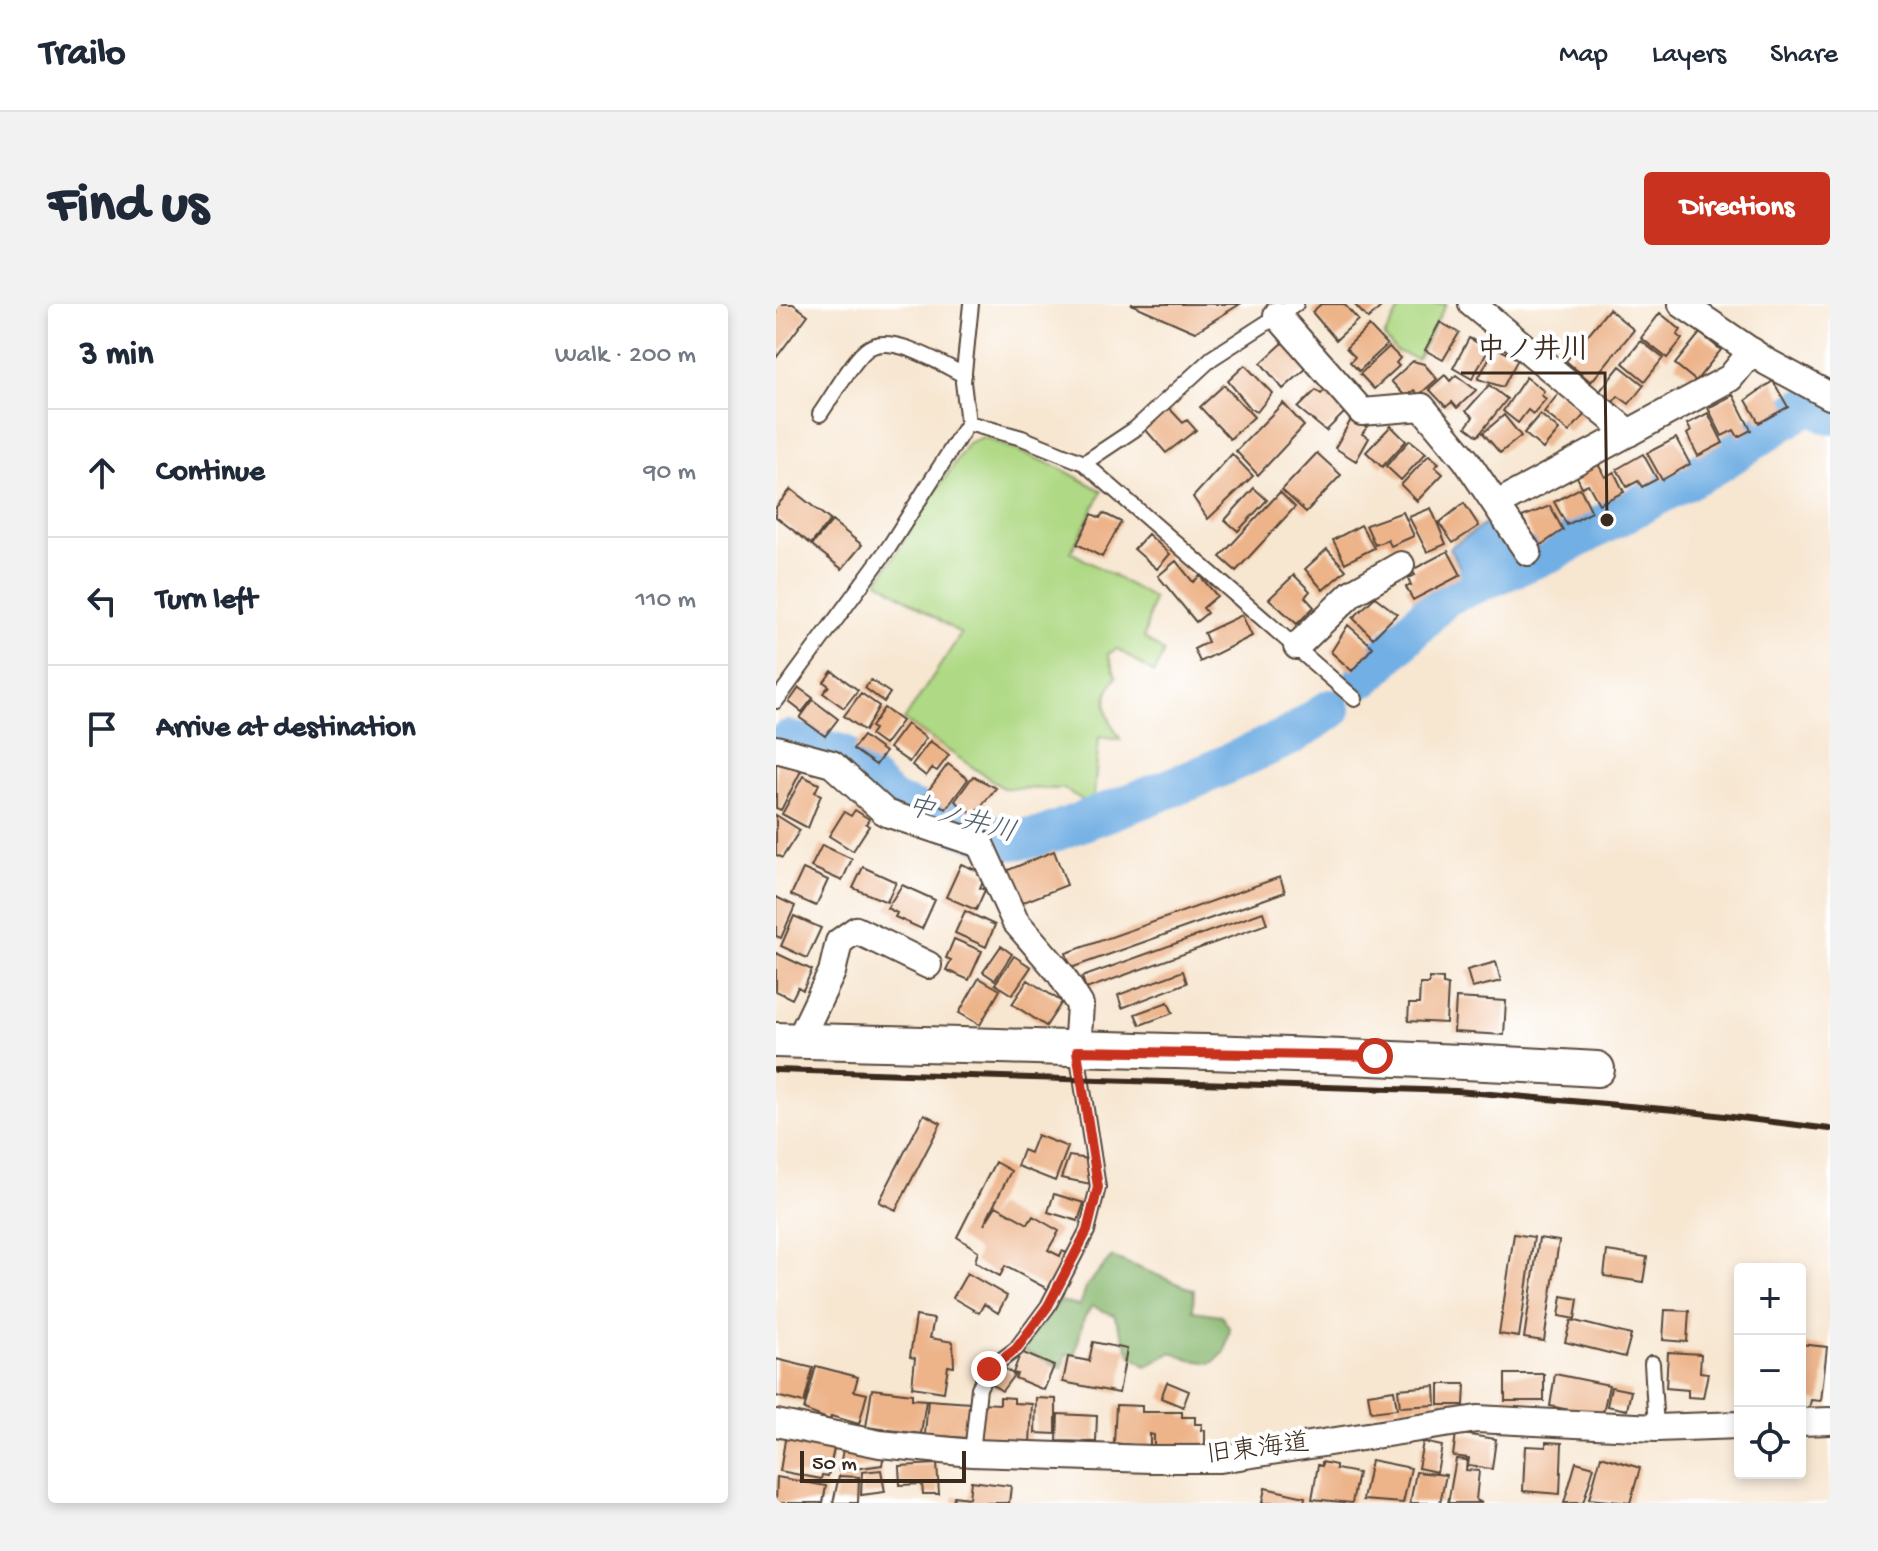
<!DOCTYPE html>
<meta charset="utf-8">
<style>
:root{--surface:#fff;--page:#f2f2f3;--text:#1f2937;--muted:#747a83;--line:#e0e1e3;--accent:#c8321e}
body{margin:0;font-family:"Gochi Hand","Klee One",sans-serif;background:var(--page);color:var(--text)}
.controls{position:absolute;right:24px;bottom:24px;display:grid;overflow:hidden;border-radius:8px;box-shadow:0 4px 12px #0003}
.controls button{width:72px;height:72px;display:grid;place-items:center;padding:0;border:0;border-bottom:2px solid var(--line);background:var(--surface);color:var(--text);font:40px sans-serif}
.scale{position:absolute;left:24px;bottom:20px;width:166px;box-sizing:border-box;padding-left:8px;border:4px solid #3b2a1e;border-top:0;font-size:22px;line-height:28px;white-space:nowrap;color:#3b2a1e;-webkit-text-stroke:6px #fff;paint-order:stroke}
.stop{position:absolute;width:24px;height:24px;margin:-18px;border:6px solid #c8321e;border-radius:50%;background:#fff}
.stop.end{background:#c8321e;border-color:#fff;box-shadow:0 2px 8px #0008}
.list{margin:0;padding:0;list-style:none}
h2{display:flex;justify-content:space-between;align-items:center;height:104px;margin:0;padding:0 32px;font-size:34px}
h2 small{font-size:26px;font-weight:400;color:var(--muted)}
.list li{display:grid;grid-template-columns:52px 1fr auto;gap:24px;align-items:center;box-sizing:border-box;height:128px;padding:0 32px;border-top:2px solid var(--line)}
.list b{display:block;font-size:30px;white-space:nowrap}
.list em{font-size:26px;font-style:normal;color:var(--muted)}
.icon{flex:none;width:44px;height:44px;fill:none;stroke:currentColor;stroke-width:2;stroke-linecap:round;stroke-linejoin:round}
.map{position:relative;flex:none;width:1054px;height:1199px;overflow:hidden;border-radius:8px}
header{display:flex;align-items:center;gap:48px;box-sizing:border-box;height:112px;padding:0 40px;background:var(--surface);border-bottom:2px solid var(--line)}
header strong{font-size:38px}
nav{display:flex;gap:44px;margin-inline-start:auto;font-size:28px}
.intro{display:flex;align-items:center;justify-content:space-between;box-sizing:border-box;height:192px;padding:0 48px}
h1{margin:0;font-size:56px}
.button{padding:20px 36px;border-radius:8px;background:var(--accent);color:#fff;font-size:28px;font-weight:700}
main{display:flex;gap:48px;padding:0 48px}
aside{flex:1;background:var(--surface);border-radius:8px;box-shadow:0 4px 12px #0003}
.map>svg:first-child{display:block}
.green{fill:#afd984;stroke:#758251;stroke-width:2}
.forest{fill:#8bb972;stroke:#637248;stroke-width:2}
.water{fill:#71afe4;stroke:#566c81;stroke-width:2}
.lines{fill:none;stroke-linecap:round;stroke-linejoin:round}
.river{stroke:#71afe4;stroke-width:40}
.building{fill:#edb48a}
.service-casing{stroke:#574639;stroke-width:18}
.minor-casing{stroke:#574639;stroke-width:30}
.tertiary-casing{stroke:#574639;stroke-width:38}
.service{stroke:#fff;stroke-width:14}
.minor{stroke:#fff;stroke-width:26}
.tertiary{stroke:#fff;stroke-width:34}
.rail{stroke:#3b2a1e;stroke-width:6}
.route{stroke:#c8321e;stroke-width:10}
.labels{text-anchor:middle;dominant-baseline:central;stroke-width:8;stroke-linejoin:round;paint-order:stroke}
.street-label{font-size:26px;fill:#3b2a1e;stroke:#fff}
.water-label{font-size:28px;font-style:italic;fill:#515f6d;stroke:#fff}
.leader{fill:none;stroke:#3b2a1e;stroke-width:3}
.callout-dot{fill:#3b2a1e;stroke:#fff;stroke-width:3}
.callout-label{font-size:28px;text-anchor:middle;font-weight:bold;fill:#3b2a1e;stroke:#fff;stroke-width:8;stroke-linejoin:round;paint-order:stroke}
</style>
<header>
<strong>Trailo</strong>
<nav><a>Map</a><a>Layers</a><a>Share</a></nav>
</header>
<div class="intro"><h1>Find us</h1><a class="button">Directions</a></div>
<main>
<aside>
<h2>3 min<small>Walk · 200 m</small></h2>
<ul class="list">
<li><svg class="icon" aria-label="ahead" viewBox="0 0 24 24"><path d="M12 20V5M6 11l6-6 6 6"/></svg><div><b>Continue</b></div><em>90 m</em></li>
<li><svg class="icon" aria-label="left" viewBox="0 0 24 24"><path d="M17 20v-9H6M10 6l-5 5 5 5"/></svg><div><b>Turn left</b></div><em>110 m</em></li>
<li><svg class="icon" aria-label="arrive" viewBox="0 0 24 24"><path d="M6 21V4h12l-3 4 3 4H6"/></svg><div><b>Arrive at destination</b></div></li>
</ul>
</aside>
<div class="map">
<svg width="1054" height="1199" viewBox="0 0 1054 1199">
<rect width="100%" height="100%" fill="#fff"/>
<filter id="ink" filterUnits="userSpaceOnUse"><feTurbulence type="fractalNoise" baseFrequency=".0125" numOctaves="2"/><feDisplacementMap in="SourceGraphic" scale="16" xChannelSelector="R" yChannelSelector="G"/><feConvolveMatrix kernelMatrix="1 2 1 2 8 2 1 2 1" color-interpolation-filters="sRGB"/></filter>
<filter id="wash" filterUnits="userSpaceOnUse"><feTurbulence type="fractalNoise" baseFrequency=".006" numOctaves="4" result="noise"/><feDisplacementMap in="SourceGraphic" scale="32" xChannelSelector="R" yChannelSelector="G"/><feGaussianBlur stdDeviation="1.8" result="paint"/><feColorMatrix in="noise" values="0 0 0 0 0 0 0 0 0 0 0 0 0 0 0 0 0 1.4 0 .05"/><feComposite in="paint" operator="in"/></filter>
<g filter="url(#wash)">
<rect width="100%" height="100%" fill="#f7e6d0"/>
<path class="green" d="M626,0H670L641,55L620,47L608,33Z
M207,133L282,163L326,187L295,248L377,294L368,334L388,348L378,369L341,345L332,350L340,373C323,396 330,414 345,436L323,433L317,502L288,485L227,484L128,416L185,330L102,277L192,139Z"/>
<path class="forest" d="M336,953L418,986L417,1007L445,1011L454,1025L449,1048L437,1059L414,1056L396,1048L370,1063L355,1051L338,1011L316,1002L308,1014L299,1050H290L286,1064L245,1045L284,997L304,1002L311,981Z"/>
<path class="water" d="M717,215L741,253L688,271L673,244Z"/>
<g class="lines">
<path class="river" d="M589,373L670,292L775,248L941,160L1025,105L1038,102L1054,111
M12,436L65,450L116,498L195,526L236,536L265,533L418,475L514,432L555,405"/>
</g>
<g id="blocks">
<path class="building" d="M0,0H17L32,11L0,54Z
M355,0H464L419,28Z
M545,0H568L582,16L560,36L536,8Z
M578,0H608L592,15Z
M833,5L858,26L815,78L790,57Z
M884,9L905,26L901,31L906,35L891,54L865,34Z
M664,18L683,29L667,56L649,46Z
M593,22L611,41L583,67L574,58L579,53L570,44Z
M924,29L945,46L920,77L899,60Z
M693,34L713,45L696,75L677,64Z
M509,37L532,63L507,85L485,59Z
M865,37L887,54L869,77L847,59Z
M613,43L624,54L620,59L623,62L598,85L584,70Z
M719,43L742,55L727,83L702,75Z
M637,57L648,60L661,75L643,91L638,86L630,93L615,77Z
M469,61L496,89L481,108L475,105L452,77Z
M844,62L868,81L853,100L842,92L836,99L823,88Z
M669,71L674,77L680,71L700,86L681,104L676,98L670,103L653,85Z
M750,73L768,87L765,91L770,95L757,110L752,106L742,119L727,107Z
M997,77L1012,103L983,119L970,96Z
M448,81L478,113L454,135L424,103Z
M713,81L731,95L702,132L690,123L697,113L690,107Z
M540,86L545,90L549,86L570,107L550,127L522,104Z
M783,89L809,110L793,128L768,108Z
M957,91L975,126L962,133L958,126L946,132L932,104Z
M507,99L528,122L482,171L460,147Z
M393,104L407,119L411,116L420,126L390,149L369,125Z
M932,109L947,139L922,152L911,130L915,127L911,120Z
M764,110L783,126L767,145L748,129Z
M728,111L745,132L724,149L707,129Z
M576,114L591,123L586,130L593,134L580,157L559,144Z
M615,122L630,137L606,163L590,148Z
M900,134L914,160L886,176L871,149Z
M634,136L650,149L625,176L610,162Z
M541,149L565,171L530,208L506,186Z
M456,150L477,172L432,215L417,193Z
M867,150L881,175L866,183L862,177L851,183L841,165Z
M653,151L663,159L659,163L667,170L641,197L625,181Z
M821,158L829,173L838,168L848,188L823,200L812,180L806,183L799,169Z
M478,184L491,196L462,227L449,216Z
M804,184L816,208L791,221L778,198Z
M15,185L54,216L35,240L0,213V203Z
M504,188L519,203L460,267L444,253Z
M688,199L703,222L677,239L663,219Z
M774,202L787,226L762,243L746,213Z
M655,204L670,240L651,248L633,213Z
M627,208L638,232L615,242L612,236L599,241L590,221Z
M327,209L345,218L326,253L301,240L316,210L324,214Z
M56,217L86,241L66,265L36,241Z
M585,221L598,244L569,259L557,236Z
M372,230L394,250L381,265L358,245Z
M551,245L570,266L547,286L529,265Z
M672,247L685,271L637,296L630,283L635,281L632,274L639,271L636,266Z
M400,257L417,278L424,272L441,292L427,304L431,309L420,318L382,272Z
M518,271L534,287L529,293L538,303L521,320L493,295Z
M599,293L621,310L597,334L577,314Z
M466,311L476,332L424,358L418,345L432,338L428,329Z
M572,321L597,343L576,367L555,348Z
M56,367L82,386L68,404L47,389L53,382L48,378Z
M95,376L114,389L108,398L89,384Z
M23,384L37,394L26,408L13,398Z
M85,389L103,402L89,427L68,412Z
M37,396L62,415L49,432L24,414Z
M108,404L126,417L108,441L94,431L98,425L95,423Z
M131,420L150,434L133,458L113,444Z
M87,432L109,448L100,461L77,445Z
M154,437L173,451L161,467L156,464L150,472L136,461Z
M0,452L26,465L5,506L0,504Z
M172,460L192,475L170,505L149,491Z
M27,472L43,480L39,488L45,491L32,524L6,510Z
M197,472L220,484L198,511L179,497Z
M79,506L93,515L90,520L93,522L77,547L53,532L68,508L75,512Z
M0,511L24,526L6,554L0,551Z
M46,541L76,555L66,577L35,563Z
M278,547L291,581L243,600L230,567Z
M185,560L210,570L204,584L209,586L200,606L170,593Z
M87,563L120,578L111,598L77,584Z
M27,565L52,576L40,602L15,591Z
M504,573L509,588L295,664L290,649Z
M126,581L159,596L146,625L119,613L121,609L111,604Z
M0,593L19,602L5,634L0,632Z
M189,607L219,621L210,643L179,629Z
M487,608L491,620L310,685L306,673Z
M18,612L45,624L31,654L5,642Z
M178,635L206,647L193,676L170,666L175,656L170,654Z
M225,642L236,650L219,676L207,668Z
M0,649L36,666L27,686L22,683L16,695L0,687Z
M238,652L255,663L236,691L219,680Z
M720,658L725,677L696,684L691,666Z
M407,667L411,679L346,704L342,691Z
M203,674L224,686L204,721L183,709Z
M653,674L667,675V680L672,681L670,719L632,717L633,700H643L644,680H653Z
M252,676L286,698L270,722L236,700Z
M680,694L730,697L728,731L678,728Z
M392,698L397,709L364,721L359,710Z
M148,810L165,819L120,906L103,898Z
M261,831L292,843L279,877L241,862L247,846L254,849Z
M293,852L313,855L315,880L285,874Z
M219,858L235,867L208,921L220,902L252,920L257,912L283,927L272,946L284,952L286,947L296,951L275,987L229,962L224,972L199,958L202,947L181,933Z
M278,890L308,899L302,917L272,908Z
M738,930L758,933L743,1033L723,1030Z
M763,934L783,937L768,1037L748,1034Z
M831,947L871,953L867,978L828,972Z
M191,969L231,992L222,1009L208,1000L203,1009L177,994Z
M786,992L802,995L799,1015L783,1012Z
M889,1006L913,1007L911,1038L887,1036Z
M140,1012L158,1015L154,1034L177,1038L178,1063L172,1062L168,1088L136,1083L139,1054L134,1053Z
M795,1016L855,1031L849,1053L789,1038Z
M317,1038L351,1045L343,1089L287,1078L292,1053L313,1057Z
M1024,1040L1051,1043L1045,1097L1035,1096L1033,1105L1024,1106Z
M245,1048L278,1062L268,1086L239,1074L241,1070L237,1069Z
M892,1048L925,1050L924,1068L932,1069L927,1094L912,1093V1086L890,1084Z
M0,1055L37,1064L28,1099L0,1092Z
M223,1060L238,1071L226,1087L211,1077Z
M40,1062L82,1073L78,1087L91,1090L83,1120L55,1112L54,1116L28,1106Z
M729,1070H768V1097H729Z
M779,1070L833,1081L826,1113L774,1102Z
M391,1078L413,1087L407,1103L385,1094Z
M663,1080H689L688,1101H663Z
M659,1082L660,1101L624,1103L622,1085Z
M835,1083L855,1087L851,1106L831,1102Z
M96,1085L136,1090V1095L150,1096L145,1130L90,1123Z
M618,1086L621,1105L595,1108L592,1090Z
M224,1093L238,1094V1099L256,1100L254,1139L202,1137L203,1099L224,1100Z
M260,1094L280,1095V1130L259,1129Z
M152,1096L194,1099L191,1134L149,1131Z
M340,1101L366,1102V1108H406V1113H419V1120H426L425,1126H429V1143H378V1131L374,1130V1143L338,1139Z
M282,1110L321,1112L320,1138L281,1137Z
M680,1129L720,1135L716,1165L692,1162L693,1154L677,1152Z
M10,1130L59,1140L52,1172L46,1171L45,1175L4,1167Z
M647,1138L666,1142L661,1168L642,1164Z
M770,1138L786,1139L784,1190L747,1187L749,1142L770,1143Z
M68,1140L108,1150L106,1161L63,1167Z
M825,1152L864,1164L854,1199L813,1195Z
M680,1155L691,1156L690,1166L703,1167L700,1196L706,1199H672Z
M595,1156L635,1164L627,1199L587,1196Z
M546,1158L560,1161V1165L582,1169L576,1199L536,1195L542,1161L546,1162Z
M800,1158L818,1163L807,1199H788Z
M161,1160L163,1190H147L146,1180L124,1181L123,1162Z
M105,1166L109,1188L85,1191L86,1168Z
M640,1168L670,1171L664,1199H634Z
M63,1172L83,1173L82,1199H57Z
M1,1173L50,1182L47,1199H0Z
M195,1177L235,1182L233,1199H177L178,1192L193,1194Z
M489,1184L529,1193L528,1199H486Z"/>
</g>
</g>
<g filter="url(#ink)">
<use href="#blocks" fill-opacity="0" stroke="#574639" stroke-width="2"/>
<g class="lines">
<defs>
<path id="service" d="M44,110C55,95 78,53 93,44C116,29 165,60 188,71
M192,119L187,78L195,0
M308,159L359,125L436,54L520,0
M0,397L113,243L192,119L246,134L308,159L579,395
M876,1059L880,1124
M196,1149L203,1084L213,1065L240,1045L272,1002L311,927L322,883L301,747"/>
<path id="minor" d="M696,0L853,129
M906,0L991,58L1054,92
M501,11L586,108L646,103L690,156L752,248
M721,200L954,74L976,47
M521,342L576,289L625,261
M0,445L56,460L110,509L204,540L239,617L284,669L304,701L301,747
M23,737L56,668L63,638L80,626L152,661
M1024,1118L1054,1117
M0,1119L104,1140L196,1149L375,1155H444L701,1115L880,1124L964,1121"/>
<path id="tertiary" d="M0,736C274,744 547,749 821,765"/>
</defs>
<use href="#service" class="service-casing"/>
<use href="#minor" class="minor-casing"/>
<use href="#tertiary" class="tertiary-casing"/>
<use href="#service" class="service"/>
<use href="#minor" class="minor"/>
<use href="#tertiary" class="tertiary"/>
<path class="rail" d="M0,766L680,787L899,806L1054,825"/>
</g>
</g>
<g class="lines" filter="url(#ink)">
<path class="route" d="M213,1065L240,1045L272,1002L311,927L322,883L301,747L599,752"/>
</g>
<g class="labels">
<g class="street-label">
<text transform="translate(482 1147) rotate(-7)">旧東海道</text>
</g>
<g class="water-label">
<text transform="translate(185 517) rotate(15)">中ノ井川</text>
</g>
</g>
<path class="leader" d="M831 216L829 69H685"/>
<circle class="callout-dot" cx="831" cy="216" r="8"/>
<g class="callout-label">
<text x="757" y="53">中ノ井川</text>
</g>
</svg>
<div class="controls">
<button>+</button>
<button>−</button>
<button><svg class="icon" aria-label="locate" viewBox="0 0 24 24"><circle cx="12" cy="12" r="6"/><path d="M12 2v4M12 18v4M2 12h4M18 12h4"/></svg></button>
</div>
<div class="scale">50 m</div>
<div class="stop" style="left:599px;top:752px"></div>
<div class="stop end" style="left:213px;top:1065px"></div>
</div>
</main>
